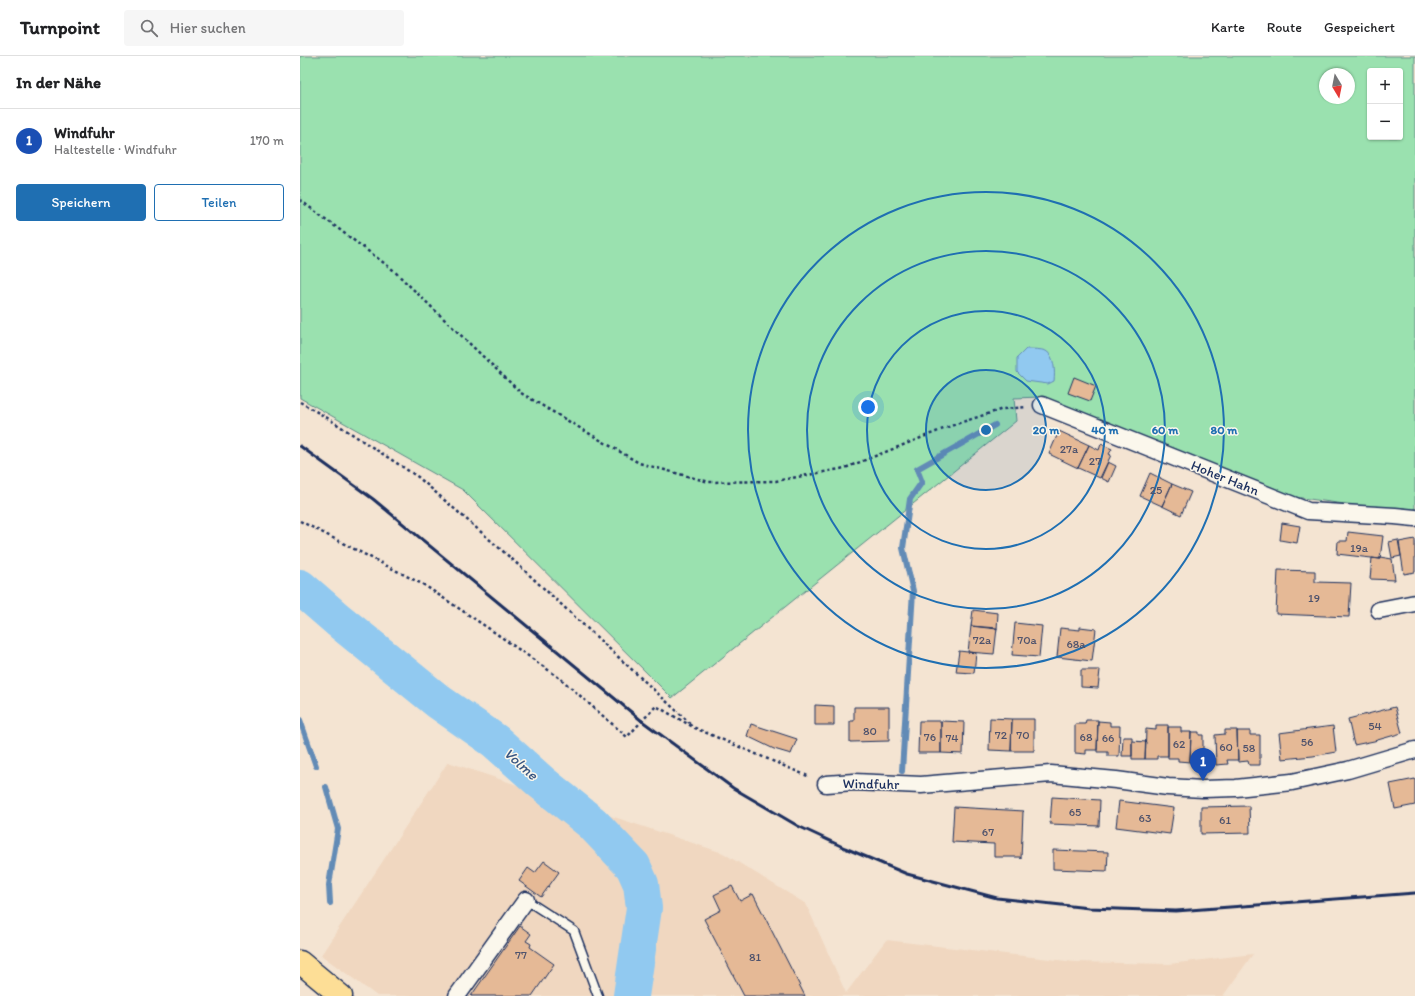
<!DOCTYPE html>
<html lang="de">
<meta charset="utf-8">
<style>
:root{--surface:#fff;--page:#f6f6f6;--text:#202124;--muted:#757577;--line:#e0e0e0;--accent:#1f6fb2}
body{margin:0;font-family:Itim,sans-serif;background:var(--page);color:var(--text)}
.controls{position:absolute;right:12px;top:12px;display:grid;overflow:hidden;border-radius:4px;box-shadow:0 1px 3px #0004}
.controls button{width:36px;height:36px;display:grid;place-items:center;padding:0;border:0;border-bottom:1px solid var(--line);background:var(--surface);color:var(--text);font:20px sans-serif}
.compass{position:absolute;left:1019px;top:12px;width:36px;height:36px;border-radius:50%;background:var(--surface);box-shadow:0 1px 3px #0004;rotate:170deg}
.you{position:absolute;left:568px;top:351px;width:14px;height:14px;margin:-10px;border:3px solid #fff;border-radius:50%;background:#1a73e8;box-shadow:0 0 0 6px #1a73e833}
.badge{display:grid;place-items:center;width:26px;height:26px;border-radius:50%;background:var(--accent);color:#fff;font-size:13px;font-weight:700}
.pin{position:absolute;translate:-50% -33px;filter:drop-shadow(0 1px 2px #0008)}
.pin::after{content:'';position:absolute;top:21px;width:14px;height:12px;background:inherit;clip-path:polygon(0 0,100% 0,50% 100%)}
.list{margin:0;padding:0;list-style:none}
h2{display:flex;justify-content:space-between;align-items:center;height:52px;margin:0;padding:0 16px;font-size:17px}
h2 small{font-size:13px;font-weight:400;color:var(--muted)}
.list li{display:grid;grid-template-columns:26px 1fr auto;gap:12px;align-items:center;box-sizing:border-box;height:64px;padding:0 16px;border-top:1px solid var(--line)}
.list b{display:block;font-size:15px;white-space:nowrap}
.list p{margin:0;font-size:13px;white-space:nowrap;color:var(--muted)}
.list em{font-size:13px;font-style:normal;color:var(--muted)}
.actions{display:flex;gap:8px;padding:12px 16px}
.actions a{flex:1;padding:9px 0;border:1px solid var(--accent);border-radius:4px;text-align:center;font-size:14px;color:var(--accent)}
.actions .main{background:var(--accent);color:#fff}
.icon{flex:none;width:22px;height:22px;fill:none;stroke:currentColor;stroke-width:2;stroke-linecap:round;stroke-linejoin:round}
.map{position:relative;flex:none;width:1115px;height:940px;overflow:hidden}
header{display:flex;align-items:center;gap:24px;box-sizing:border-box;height:56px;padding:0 20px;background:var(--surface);border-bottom:1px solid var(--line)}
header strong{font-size:19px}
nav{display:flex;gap:22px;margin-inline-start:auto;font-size:14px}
.search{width:280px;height:36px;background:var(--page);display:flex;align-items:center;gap:10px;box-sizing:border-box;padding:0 14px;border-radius:4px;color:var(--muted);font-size:15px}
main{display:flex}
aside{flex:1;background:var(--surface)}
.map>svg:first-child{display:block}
.built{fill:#f0d7c0}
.green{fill:#9ae1af;stroke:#5a8886;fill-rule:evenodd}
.water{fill:#91c9f0;stroke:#628bb6}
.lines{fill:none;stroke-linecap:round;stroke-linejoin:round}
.stream{stroke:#628bb6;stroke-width:6}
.river{stroke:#91c9f0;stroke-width:36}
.building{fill:#e5b996;stroke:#1b2f5e}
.lane-casing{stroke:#1b2f5e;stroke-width:11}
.street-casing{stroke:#1b2f5e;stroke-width:19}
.primary-casing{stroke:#1b2f5e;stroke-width:25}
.path{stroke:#1b2f5e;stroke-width:2.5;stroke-dasharray:3 3;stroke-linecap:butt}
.lane{stroke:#fbf7ec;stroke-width:8}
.street{stroke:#fbf7ec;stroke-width:16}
.primary{stroke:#fdde96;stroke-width:22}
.rail{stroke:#1b2f5e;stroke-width:3}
.ring{fill:none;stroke:#1f6fb2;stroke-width:2}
.labels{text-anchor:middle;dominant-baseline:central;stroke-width:3;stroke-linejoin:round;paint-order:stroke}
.number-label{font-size:12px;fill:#4e526c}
.street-label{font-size:14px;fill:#1b2f5e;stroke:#fbf7ec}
.water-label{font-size:15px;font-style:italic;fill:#385682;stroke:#fbf7ec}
.centre{fill:#1f6fb2;stroke:#fbf7ec;stroke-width:2}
.ring-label{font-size:12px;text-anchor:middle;font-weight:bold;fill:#1f6fb2;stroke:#fbf7ec;stroke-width:3;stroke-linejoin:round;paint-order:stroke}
</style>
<header>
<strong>Turnpoint</strong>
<div class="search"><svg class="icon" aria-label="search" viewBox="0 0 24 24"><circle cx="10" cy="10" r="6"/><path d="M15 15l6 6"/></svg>Hier suchen</div>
<nav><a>Karte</a><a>Route</a><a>Gespeichert</a></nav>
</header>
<main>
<aside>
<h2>In der Nähe<small></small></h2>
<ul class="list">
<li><span class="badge" style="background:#1a4fb4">1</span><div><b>Windfuhr</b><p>Haltestelle · Windfuhr</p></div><em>170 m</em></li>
</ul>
<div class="actions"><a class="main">Speichern</a><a>Teilen</a></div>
</aside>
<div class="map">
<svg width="1115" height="940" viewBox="0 0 1115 940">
<rect width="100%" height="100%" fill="#f4e4d2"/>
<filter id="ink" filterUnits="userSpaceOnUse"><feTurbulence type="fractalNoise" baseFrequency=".025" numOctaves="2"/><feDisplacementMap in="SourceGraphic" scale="8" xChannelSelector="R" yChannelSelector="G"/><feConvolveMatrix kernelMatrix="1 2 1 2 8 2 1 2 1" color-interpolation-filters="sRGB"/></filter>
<g filter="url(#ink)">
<path class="built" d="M148,706L423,797L506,848L546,937L586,884L775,906L869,908L953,898L923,940H77L21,899Z"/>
<path class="green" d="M0,0H1115V458L995,441L741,341L714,342L716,365L372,642L163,434L0,342ZM1070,15H1100V81H1070ZM1025,18H1049V42H1025Z"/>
<path class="water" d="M726,293C732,293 741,293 746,295C755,300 755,317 754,325L748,328L726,325L717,316V302Z"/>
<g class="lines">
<path class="stream" d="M0,664L16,710
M602,715L613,535L603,492L610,443L622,426L617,413L695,369
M26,731L38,773L29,829L30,847"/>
<path class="river" d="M0,531L38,564L139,646L195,685L241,726L292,767L333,810L341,828L344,852L331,940"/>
</g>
<path class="building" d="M774,321L796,330L790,345L768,337Z
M759,375L789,389L778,412L749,398Z
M801,388L812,393L809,398L811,399L800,422L778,412L789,389L799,394Z
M808,406L816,410L809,426L801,422Z
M850,417L872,428L862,450L840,440Z
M872,428L891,436L881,459L862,450Z
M982,467L1000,470L997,487L980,484Z
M1048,476L1083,480L1080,503L1037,498L1038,485H1047Z
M1115,483V516L1104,518L1099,486Z
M1098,484L1101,500L1092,502L1089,486Z
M1080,501L1092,503L1095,524L1070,523L1072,502L1080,503Z
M978,514L1015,515V526L1051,527L1049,561L976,558Z
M673,554L698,557L697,573L671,570Z
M715,567L742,570L739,601L712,599Z
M671,570L697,572L694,598L668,596Z
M780,571L796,573L792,605L757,601L760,572L780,574Z
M659,595L676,597L674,617L656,616Z
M781,614H800L798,632L781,631Z
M515,649L534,650V669H515Z
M554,651H589V685L550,686V665H554Z
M1095,651L1102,677L1074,685L1054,689L1048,663Z
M690,662L712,663L711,695L689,694Z
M712,663H734V695H711Z
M786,664H798L797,694H786V698L775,697V668H785Z
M619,665H641V697H618Z
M641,665L664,666L663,698L641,697Z
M798,665L810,666V670H820L819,700H808V696H797Z
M451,668L497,683L491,698L474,693L447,680Z
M856,669H868V700H857V703H845L846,673L856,674Z
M1033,670L1036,696L1013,700L982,703L979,677Z
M868,671H881V676H891L890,706L878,705V702H868Z
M925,674H937L938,704H927L928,708L916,709L915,679L925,678Z
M937,675H950V679H960V709H949L948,705L938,706Z
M891,676H899V679H903V706H890Z
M823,681H832V700H822Z
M832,685L846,686L845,703H832Z
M1115,723V749L1095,753L1090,728Z
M752,741L800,744L799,770L750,768Z
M819,745L874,752L870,778L816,771Z
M949,750L950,777L901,778V751Z
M654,751L724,755L723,756L721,803L720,801H694V788L652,786Z
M753,794L808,796L807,815L753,813Z
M244,805L259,816L241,841L219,825L228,812L235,817Z
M432,830L440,845L453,838L505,940H444L404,863L421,854L414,839Z
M220,870L231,878L226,885L231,888L230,891L254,908L232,940H171Z"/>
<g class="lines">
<defs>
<path id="lane" d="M226,844L274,875L298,940"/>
<path id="street" d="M742,349L1008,455L1095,460L1115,462
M1079,554L1115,547
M526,728L554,726L621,729L751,718L816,724L868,731L903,733L936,732L992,726L1048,714L1115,694
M157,940L226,844"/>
<path id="primary" d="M0,906L41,940"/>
</defs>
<use href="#lane" class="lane-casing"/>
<use href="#street" class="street-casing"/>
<use href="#primary" class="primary-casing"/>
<path class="path" d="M0,144L92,213L221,337L339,407L409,426L476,425L545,412L656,368L703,353L726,351
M0,346L29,363L118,421L213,504L392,669
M0,465L124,529L194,576L261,623L327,681L356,650L395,672L510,721"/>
<use href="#lane" class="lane"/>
<use href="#street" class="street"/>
<use href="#primary" class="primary"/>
<path class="rail" d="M0,390L73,443L342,665L433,732L498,770L545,792L607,818L697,842L789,852L876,855L1115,837"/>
</g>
</g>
<circle cx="686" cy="374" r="60" fill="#1f6fb2" fill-opacity=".12"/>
<g class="ring">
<circle cx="686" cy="374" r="60"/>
<circle cx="686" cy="374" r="119"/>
<circle cx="686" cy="374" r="179"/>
<circle cx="686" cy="374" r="238"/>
</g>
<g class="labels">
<g class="number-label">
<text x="769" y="393">27a</text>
<text x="795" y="405">27</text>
<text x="856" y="434">25</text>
<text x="1059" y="492">19a</text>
<text x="1014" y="542">19</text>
<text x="682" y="584">72a</text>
<text x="727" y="584">70a</text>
<text x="776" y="588">68a</text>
<text x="1075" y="670">54</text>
<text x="570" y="675">80</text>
<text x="701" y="679">72</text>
<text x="723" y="679">70</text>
<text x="630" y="681">76</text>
<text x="786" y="681">68</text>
<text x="652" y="682">74</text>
<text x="808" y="682">66</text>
<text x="1007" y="686">56</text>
<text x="879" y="688">62</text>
<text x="926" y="691">60</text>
<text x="949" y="692">58</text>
<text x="775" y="756">65</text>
<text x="845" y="762">63</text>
<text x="925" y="764">61</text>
<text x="688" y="776">67</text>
<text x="221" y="899">77</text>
<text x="455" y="901">81</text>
</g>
<g class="street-label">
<text transform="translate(925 422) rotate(22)">Hoher Hahn</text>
<text transform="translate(571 728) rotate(1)">Windfuhr</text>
</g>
<g class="water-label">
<text transform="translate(221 708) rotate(42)">Volme</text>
</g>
</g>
<circle cx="686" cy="374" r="6" class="centre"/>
<g class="ring-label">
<text x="746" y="378">20 m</text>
<text x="805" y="378">40 m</text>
<text x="865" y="378">60 m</text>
<text x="924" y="378">80 m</text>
</g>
</svg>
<div class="controls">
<button>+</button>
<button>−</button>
</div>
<svg class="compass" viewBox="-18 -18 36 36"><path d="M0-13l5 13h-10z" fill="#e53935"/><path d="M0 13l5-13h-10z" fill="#757577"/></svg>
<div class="you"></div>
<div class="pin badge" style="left:903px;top:725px;background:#1a4fb4">1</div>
</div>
</main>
